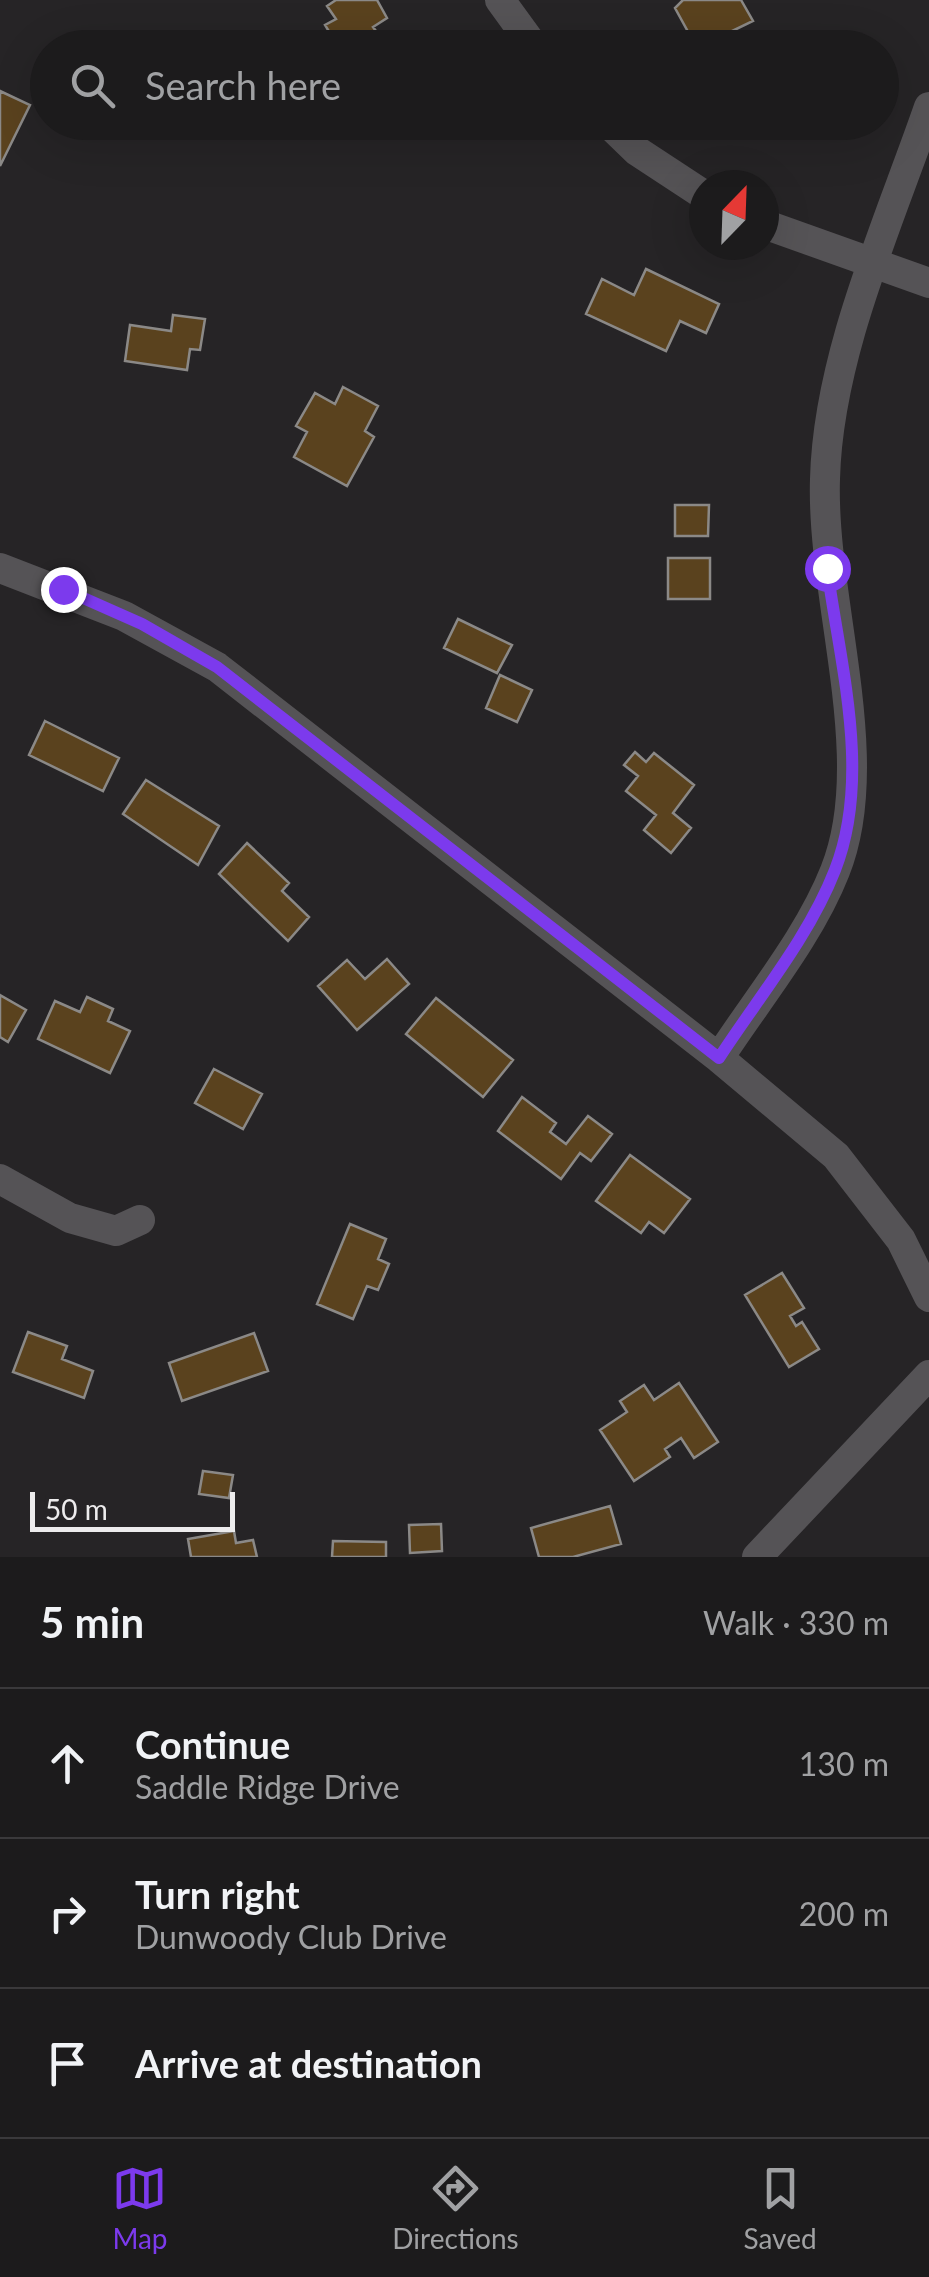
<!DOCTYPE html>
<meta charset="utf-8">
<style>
:root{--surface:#1c1b1c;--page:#252425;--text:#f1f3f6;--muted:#a0a1a3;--line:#3a393b;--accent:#7c3aed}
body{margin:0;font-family:Lato,sans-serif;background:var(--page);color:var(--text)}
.compass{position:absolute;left:689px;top:170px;width:90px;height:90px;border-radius:50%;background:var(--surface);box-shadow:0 10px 40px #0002;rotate:23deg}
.scale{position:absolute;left:30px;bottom:25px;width:205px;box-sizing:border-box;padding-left:10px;border:5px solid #edeced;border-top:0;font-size:28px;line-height:35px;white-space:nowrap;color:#edeced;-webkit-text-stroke:8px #262426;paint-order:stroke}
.stop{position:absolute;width:30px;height:30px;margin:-22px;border:8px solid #7c3aed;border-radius:50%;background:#fff}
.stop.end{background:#7c3aed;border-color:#fff;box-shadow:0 2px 10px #0008}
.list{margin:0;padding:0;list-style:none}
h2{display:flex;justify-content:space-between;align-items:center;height:130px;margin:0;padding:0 40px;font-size:42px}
h2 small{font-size:32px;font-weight:400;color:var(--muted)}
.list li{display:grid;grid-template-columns:65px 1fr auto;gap:30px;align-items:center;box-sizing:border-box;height:150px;padding:0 40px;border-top:2px solid var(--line)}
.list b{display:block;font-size:38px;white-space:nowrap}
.list p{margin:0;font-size:32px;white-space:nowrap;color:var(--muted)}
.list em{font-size:32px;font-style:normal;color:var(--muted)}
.icon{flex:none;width:55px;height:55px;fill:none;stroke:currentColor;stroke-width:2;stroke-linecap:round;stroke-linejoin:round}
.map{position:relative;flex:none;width:929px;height:1557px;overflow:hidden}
.search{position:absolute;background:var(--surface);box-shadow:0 10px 40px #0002;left:30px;right:30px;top:30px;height:110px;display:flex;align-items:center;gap:25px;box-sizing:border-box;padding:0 35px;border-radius:55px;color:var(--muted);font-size:38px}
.sheet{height:580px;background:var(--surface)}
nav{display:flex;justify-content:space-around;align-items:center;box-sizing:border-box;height:140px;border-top:2px solid var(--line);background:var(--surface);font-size:28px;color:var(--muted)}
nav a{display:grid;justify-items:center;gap:5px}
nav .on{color:var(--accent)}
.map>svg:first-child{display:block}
.building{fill:#5a421e;stroke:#8b8987;stroke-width:2.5}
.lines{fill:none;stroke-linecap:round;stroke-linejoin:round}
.minor{stroke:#555356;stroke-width:30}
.route{stroke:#7c3aed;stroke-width:12}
</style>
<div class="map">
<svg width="929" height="1557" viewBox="0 0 929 1557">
<rect width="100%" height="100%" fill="#262426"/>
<path class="building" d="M336,0H377L387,18L373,27L382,39L369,48H339L325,25L336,19L327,6Z
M683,0H741L753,21L697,48L675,8Z
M0,91L30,105L0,166Z
M646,269L719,304L706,333L680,321L666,351L586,314L602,279L634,295Z
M173,315L205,319L200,350L190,349L187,370L125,361L130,325L171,331Z
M343,387L378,406L365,431L374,437L347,486L294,457L307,432L296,426L315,393L335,404Z
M675,505H709L708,536H675Z
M668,558H710V599H668Z
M458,619L512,645L497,673L444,648Z
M500,675L532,690L517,722L486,708Z
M45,721L119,758L103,791L29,755Z
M635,752L646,762L654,753L694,785L673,813L691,828L671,853L644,830L656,815L626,791L638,776L624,765Z
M146,780L219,826L198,865L123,814Z
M247,843L289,883L282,891L309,917L288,941L219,874Z
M387,959L409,984L357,1030L318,986L347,960L365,979Z
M0,995L26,1010L8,1042L0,1037Z
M87,997L113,1009L108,1021L130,1031L110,1073L38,1039L55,1001L80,1012Z
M436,998L513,1060L483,1097L406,1034Z
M214,1069L262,1094L243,1129L195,1103Z
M522,1097L556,1123L550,1132L566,1144L588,1116L612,1134L591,1161L580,1153L561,1179L498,1131Z
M630,1155L690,1199L664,1233L649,1222L641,1233L596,1201Z
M350,1224L386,1239L378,1259L389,1264L378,1290L367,1286L353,1319L317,1304Z
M782,1273L804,1308L790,1316L796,1326L802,1322L819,1349L789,1367L745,1295Z
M28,1332L67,1346L62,1359L93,1371L84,1398L13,1372Z
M254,1333L268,1371L182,1401L169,1363Z
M679,1383L718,1442L694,1458L681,1438L665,1449L670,1457L634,1481L600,1430L627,1412L620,1401L644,1385L654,1400Z
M203,1471L233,1475L229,1498L199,1494Z
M610,1506L621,1544L573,1557H539L531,1528Z
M441,1524L442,1551L410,1553L409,1525Z
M234,1531L236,1543L253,1540L257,1557H191L188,1539Z
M333,1541L386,1542V1557H332Z"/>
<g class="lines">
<path class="minor" d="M500,0L535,48
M607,122L637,151L704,195
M764,224L929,283
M0,568L124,616L217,667L719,1058L836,1156L901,1240L929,1297
M719,1058C758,998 809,937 835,871C880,759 821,600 825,479C828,355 889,223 929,107
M0,1179L70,1218L116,1231L140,1220
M757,1557L929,1375"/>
</g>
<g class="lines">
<path class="route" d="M63,589L142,624L217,667L719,1058C758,998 809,937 835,870C872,776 840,664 827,568"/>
</g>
</svg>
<svg class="compass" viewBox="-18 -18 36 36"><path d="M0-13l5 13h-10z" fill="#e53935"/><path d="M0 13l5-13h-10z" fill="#a0a1a3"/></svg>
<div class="scale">50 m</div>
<div class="stop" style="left:827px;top:568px"></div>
<div class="stop end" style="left:63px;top:589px"></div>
<div class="search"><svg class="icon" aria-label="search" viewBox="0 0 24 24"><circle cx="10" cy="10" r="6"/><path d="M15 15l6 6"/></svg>Search here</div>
</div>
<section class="sheet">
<h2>5 min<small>Walk · 330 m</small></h2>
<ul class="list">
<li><svg class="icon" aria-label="ahead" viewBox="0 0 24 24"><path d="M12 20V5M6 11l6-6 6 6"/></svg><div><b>Continue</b><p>Saddle Ridge Drive</p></div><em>130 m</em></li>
<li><svg class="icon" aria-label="right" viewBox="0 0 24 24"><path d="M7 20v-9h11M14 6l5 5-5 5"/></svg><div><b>Turn right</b><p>Dunwoody Club Drive</p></div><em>200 m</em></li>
<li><svg class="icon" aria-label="arrive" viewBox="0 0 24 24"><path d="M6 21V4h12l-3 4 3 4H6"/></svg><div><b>Arrive at destination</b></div></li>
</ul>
</section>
<nav>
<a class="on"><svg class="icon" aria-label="map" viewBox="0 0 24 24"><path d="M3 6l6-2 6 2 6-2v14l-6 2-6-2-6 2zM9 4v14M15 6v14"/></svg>Map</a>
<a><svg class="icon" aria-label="directions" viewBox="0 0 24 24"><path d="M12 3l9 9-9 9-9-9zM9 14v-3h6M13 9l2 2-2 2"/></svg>Directions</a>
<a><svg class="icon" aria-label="saved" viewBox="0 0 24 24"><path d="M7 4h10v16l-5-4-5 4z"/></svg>Saved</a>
</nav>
